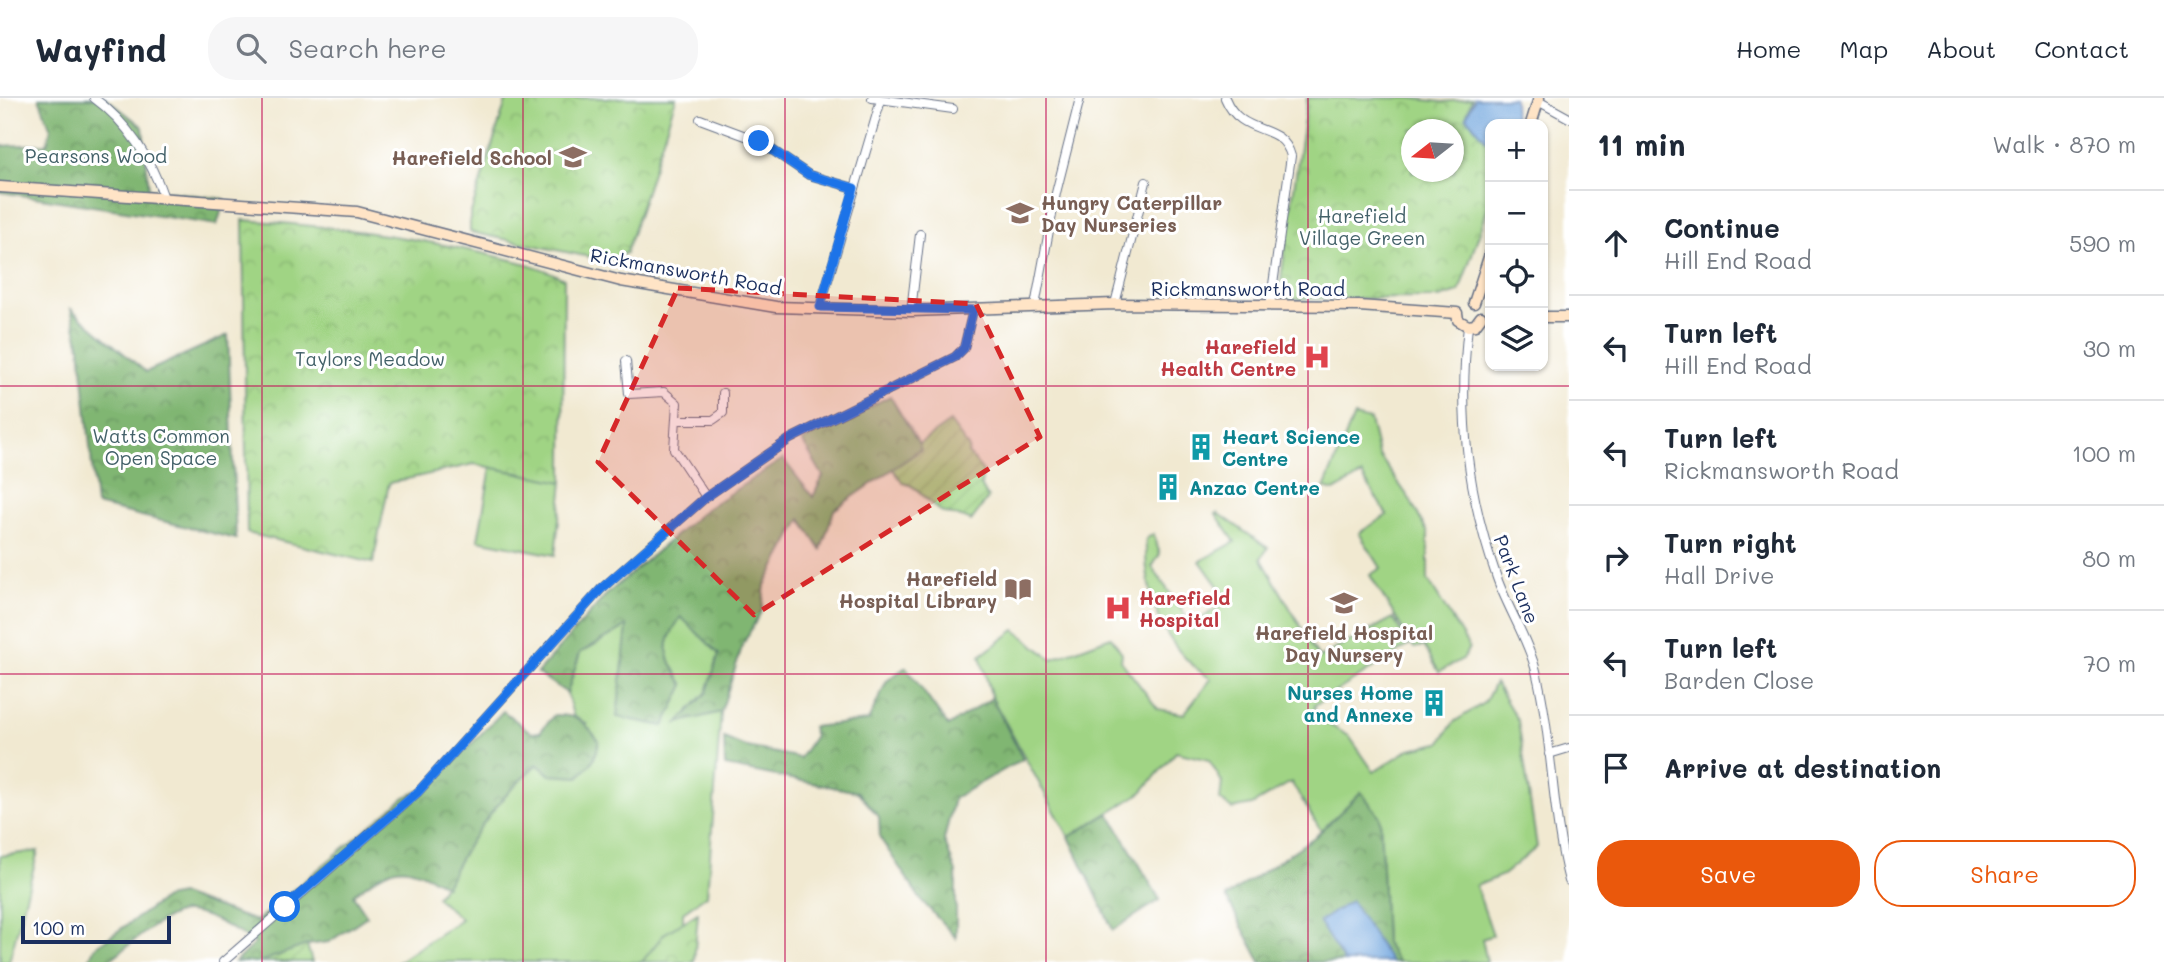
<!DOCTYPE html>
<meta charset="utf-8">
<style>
:root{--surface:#fff;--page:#f6f6f7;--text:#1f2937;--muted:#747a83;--line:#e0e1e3;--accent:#ea580c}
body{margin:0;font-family:Mali,sans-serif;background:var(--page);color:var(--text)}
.controls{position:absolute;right:21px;top:21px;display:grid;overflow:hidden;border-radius:14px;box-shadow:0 2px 5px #0004}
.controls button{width:63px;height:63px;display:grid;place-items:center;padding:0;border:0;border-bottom:2px solid var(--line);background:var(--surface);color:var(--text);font:35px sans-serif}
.compass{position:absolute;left:1401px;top:21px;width:63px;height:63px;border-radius:50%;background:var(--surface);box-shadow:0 2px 5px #0004;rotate:253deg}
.scale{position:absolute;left:21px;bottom:18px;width:150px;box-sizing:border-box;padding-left:7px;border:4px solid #1b2f5e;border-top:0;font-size:19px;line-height:24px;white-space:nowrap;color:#1b2f5e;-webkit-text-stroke:5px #fff;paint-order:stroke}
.stop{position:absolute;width:21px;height:21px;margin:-16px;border:5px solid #1a73e8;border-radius:50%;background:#fff}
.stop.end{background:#1a73e8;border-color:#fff;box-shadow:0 2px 7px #0008}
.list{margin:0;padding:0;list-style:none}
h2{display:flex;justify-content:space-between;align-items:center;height:91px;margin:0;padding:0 28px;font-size:30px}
h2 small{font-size:23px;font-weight:400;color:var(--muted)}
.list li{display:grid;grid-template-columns:46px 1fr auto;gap:21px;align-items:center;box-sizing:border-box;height:105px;padding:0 28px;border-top:2px solid var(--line)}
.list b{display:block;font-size:26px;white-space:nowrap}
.list p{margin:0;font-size:23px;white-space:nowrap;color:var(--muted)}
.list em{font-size:23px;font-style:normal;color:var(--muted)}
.actions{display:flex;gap:14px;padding:21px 28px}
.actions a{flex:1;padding:16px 0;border:2px solid var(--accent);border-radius:28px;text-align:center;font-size:24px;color:var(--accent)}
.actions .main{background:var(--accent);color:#fff}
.icon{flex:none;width:38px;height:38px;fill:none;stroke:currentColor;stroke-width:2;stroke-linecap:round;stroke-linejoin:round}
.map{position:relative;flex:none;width:1569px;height:864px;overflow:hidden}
header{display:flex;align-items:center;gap:42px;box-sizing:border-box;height:98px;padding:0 35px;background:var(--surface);border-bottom:2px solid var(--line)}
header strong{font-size:33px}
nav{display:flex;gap:38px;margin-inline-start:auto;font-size:24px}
.search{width:490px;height:63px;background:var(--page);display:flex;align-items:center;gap:18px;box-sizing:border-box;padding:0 24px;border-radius:28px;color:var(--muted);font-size:26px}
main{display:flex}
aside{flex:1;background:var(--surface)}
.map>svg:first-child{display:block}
.grass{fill:#a0d484;stroke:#5e8271;stroke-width:2}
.forest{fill:url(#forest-crowns);stroke:#4e7268;stroke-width:2}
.park{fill:url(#park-crowns);stroke:#5e8271;stroke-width:2;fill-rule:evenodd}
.garden{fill:url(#garden-furrows);stroke:#5e8271;stroke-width:2}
.water{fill:#71a6de;stroke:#466a9e;stroke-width:2}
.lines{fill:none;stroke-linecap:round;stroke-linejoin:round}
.street-casing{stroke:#667086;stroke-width:10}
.secondary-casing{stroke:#667086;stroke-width:13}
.street{stroke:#fff;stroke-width:8}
.secondary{stroke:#ffe4c6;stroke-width:10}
.route{stroke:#1a73e8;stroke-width:9}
.marked{fill:#d62828;fill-opacity:0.2;stroke:#d62828;stroke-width:5;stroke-dasharray:14 9;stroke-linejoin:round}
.grid{fill:none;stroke:#c2185b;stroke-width:2;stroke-opacity:0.55}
.labels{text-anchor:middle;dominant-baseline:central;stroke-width:6;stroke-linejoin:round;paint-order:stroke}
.park-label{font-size:19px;fill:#436169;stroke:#fff}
.education-label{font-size:19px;font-weight:bold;fill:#785e54;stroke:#fff;text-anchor:end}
.street-label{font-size:19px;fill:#1b2f5e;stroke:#fff}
.health-label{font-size:19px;font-weight:bold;fill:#be3a42;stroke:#fff;text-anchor:end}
.culture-label{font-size:19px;font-weight:bold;fill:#0d838f;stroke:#fff;text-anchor:start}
</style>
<header>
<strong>Wayfind</strong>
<div class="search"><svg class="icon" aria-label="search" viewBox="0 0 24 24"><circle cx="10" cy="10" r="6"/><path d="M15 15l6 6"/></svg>Search here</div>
<nav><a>Home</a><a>Map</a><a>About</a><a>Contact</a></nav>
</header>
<main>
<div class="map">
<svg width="1569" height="864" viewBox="0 0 1569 864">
<defs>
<pattern id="forest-crowns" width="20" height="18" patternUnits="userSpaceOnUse" patternTransform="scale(1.75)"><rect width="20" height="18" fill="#80b672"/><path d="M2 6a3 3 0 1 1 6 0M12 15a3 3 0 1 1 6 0" fill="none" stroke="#689461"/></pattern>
<pattern id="park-crowns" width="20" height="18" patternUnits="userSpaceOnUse" patternTransform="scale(1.75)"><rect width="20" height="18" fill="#a0d484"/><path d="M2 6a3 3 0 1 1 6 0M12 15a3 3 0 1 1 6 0" fill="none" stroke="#89b674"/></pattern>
<pattern id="garden-furrows" width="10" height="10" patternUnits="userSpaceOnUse" patternTransform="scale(1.75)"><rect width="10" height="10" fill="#a0d484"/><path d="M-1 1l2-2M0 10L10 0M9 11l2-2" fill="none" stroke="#89b674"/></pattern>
</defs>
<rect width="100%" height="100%" fill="#fff"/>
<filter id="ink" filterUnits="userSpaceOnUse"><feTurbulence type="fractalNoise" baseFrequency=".0143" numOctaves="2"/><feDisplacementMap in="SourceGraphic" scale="14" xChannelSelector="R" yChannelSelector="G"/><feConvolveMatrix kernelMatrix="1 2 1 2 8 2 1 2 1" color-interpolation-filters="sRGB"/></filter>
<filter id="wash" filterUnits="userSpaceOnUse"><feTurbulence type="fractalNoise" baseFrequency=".00686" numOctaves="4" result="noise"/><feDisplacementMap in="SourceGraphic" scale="28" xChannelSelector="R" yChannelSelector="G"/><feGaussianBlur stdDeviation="1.57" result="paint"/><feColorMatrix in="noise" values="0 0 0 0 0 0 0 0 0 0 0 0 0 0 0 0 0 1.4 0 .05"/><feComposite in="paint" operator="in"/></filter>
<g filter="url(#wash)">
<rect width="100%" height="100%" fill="#f1e9d1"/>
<path class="grass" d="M1354,318L1370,322L1378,356L1409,400L1428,435V482L1469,549L1464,560L1439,574L1424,548L1414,550L1370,477L1381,470L1359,435L1387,417L1362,377L1334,393L1324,390Z
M491,369L563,384L555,457L478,442Z
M1218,415L1268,450L1261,460L1319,560L1393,520L1409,547L1315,607L1314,618L1349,638L1374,674L1410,651L1440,645L1454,624L1485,604L1495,585L1518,623L1537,749L1503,777L1476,788L1493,837L1482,841L1487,864H1398L1385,845L1380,719L1361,694L1321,733L1291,684L1252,707L1232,711L1220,702L1222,684L1209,662L1176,654L1142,694L1069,739L992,600L980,558L1015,532L1052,561L1111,539L1122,555L1121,563L1158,611L1184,616L1211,581C1162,550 1144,497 1146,441L1153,436L1160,456L1152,469L1192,527L1228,502L1200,463L1235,444L1216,416Z
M681,518L719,556L707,594L679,624L721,614L707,797L683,814V825L664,836L643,864H398L461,821L436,799C448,785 453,768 463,753C485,720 508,692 537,666L550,677L587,626L573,617L567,595L580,555L627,528L684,587C665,557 660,550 681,518Z
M38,753L9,864H0V758Z"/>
<path class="forest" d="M39,0H106L143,29L149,91L225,101L217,127L0,94V48L47,46L51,31Z
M71,211L146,274L228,237L236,441L96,407L80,249Z
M890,298L922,351L834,412L821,452L801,421L765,487L762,512L743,546L721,614L678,625L707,594L719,556L681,519C660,550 665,557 684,587L664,628L617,619L627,528L580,555L567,595L537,575L606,497L706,411L783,361L813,399L823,378L802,343Z
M906,569L948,628L992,600L1023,661L954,700L944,742L956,774V840L921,802L880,740L879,719L858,694L725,668L724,640L743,648L800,660L814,639L812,629L868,623L887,583Z
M503,613L532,635L540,634L554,617C580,617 584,623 599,643C596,660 591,668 578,679L550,677L537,666C498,701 468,741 446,788C400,762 395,765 353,797L367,818L329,844L307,847L260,864H235L255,845C237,834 196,806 175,816C151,826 128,849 107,864L89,862L94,850L165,800L181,797L256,823L405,699L431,688Z
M1361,694L1380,719L1385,845L1398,864H1261L1226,799L1316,738Z
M1109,715L1160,802L1113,832L1069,739Z"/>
<path class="park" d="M507,0H676L626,155L609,163L470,134V118Z
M1307,0H1410L1442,4L1472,1L1466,19L1490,45V104L1459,194L1439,200L1278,201ZM1412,32H1454V74H1412Z
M243,122C324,128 398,136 477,154C508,161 537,166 564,181L563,384L474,366L389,385L373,465L247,435Z
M698,815L694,864H642L664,836Z"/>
<path class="garden" d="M950,324L969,350L968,355L983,373L981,387L988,400L971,423C962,418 954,418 944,415C928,408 921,388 903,385L893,371L921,352L919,346Z
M307,847L312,864H260Z"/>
<path class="water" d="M1475,0H1514L1515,26H1490V45L1487,43L1466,19Z
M1351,803L1391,864H1344L1319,824Z"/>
</g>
<g filter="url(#ink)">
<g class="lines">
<defs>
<path id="street" d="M94,0C127,24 151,61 164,100
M872,0L953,11
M1225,0C1242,41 1281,22 1291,58L1270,208
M1538,3L1569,20
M700,21L759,43L809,77L854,90
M1115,206L1146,84
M1035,208L1056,95L1080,0
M820,209L881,2
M911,213L920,136
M1468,228C1458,318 1467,394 1497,480C1508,511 1528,541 1536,573C1553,642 1551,714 1569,783
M626,263L629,296L664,294L677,305L674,351L706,399
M676,322H713L723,315V295
M1549,656L1569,650
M223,864L418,694L601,491L706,399L790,341L955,259L964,250L973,212"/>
<path id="secondary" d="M1531,26L1539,0
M0,89L357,114L621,183L776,209L911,213L1115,206L1359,208L1457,215
M1474,205L1490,156
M1457,215L1458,222L1468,228L1475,227L1481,219
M1543,219H1569"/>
</defs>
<use href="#street" class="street-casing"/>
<use href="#secondary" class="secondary-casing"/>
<use href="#street" class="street"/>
<use href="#secondary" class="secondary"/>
</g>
</g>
<g class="lines" filter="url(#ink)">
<path class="route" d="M285,809L418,694L601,491L706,399L790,341L955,259L964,250L973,212L820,209L854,90L809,77L759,43"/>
</g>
<path class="marked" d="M678,190L976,206L1040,339L754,517L598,364Z"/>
<path class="grid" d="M262,0V864M523,0V864M785,0V864M1046,0V864M1308,0V864M0,288H1569M0,576H1569"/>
<defs>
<symbol id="school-bare" viewBox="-9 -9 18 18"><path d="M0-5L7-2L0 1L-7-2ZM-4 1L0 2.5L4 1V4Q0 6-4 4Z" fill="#8d6e63" stroke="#fff" stroke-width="2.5" paint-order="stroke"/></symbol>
<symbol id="hospital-bare" viewBox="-9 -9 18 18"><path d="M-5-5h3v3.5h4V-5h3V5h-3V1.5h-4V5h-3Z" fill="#e0444e" stroke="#fff" stroke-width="2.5" paint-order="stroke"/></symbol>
<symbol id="building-bare" viewBox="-9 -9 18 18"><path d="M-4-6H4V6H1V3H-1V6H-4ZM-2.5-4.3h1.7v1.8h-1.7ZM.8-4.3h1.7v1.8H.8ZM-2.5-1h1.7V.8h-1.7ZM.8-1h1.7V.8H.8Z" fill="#0f9aa8" stroke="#fff" stroke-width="2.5" paint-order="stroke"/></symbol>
<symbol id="library-bare" viewBox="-9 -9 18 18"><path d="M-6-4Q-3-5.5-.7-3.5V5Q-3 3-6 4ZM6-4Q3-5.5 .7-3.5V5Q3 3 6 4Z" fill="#8d6e63" stroke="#fff" stroke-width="2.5" paint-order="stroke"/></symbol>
</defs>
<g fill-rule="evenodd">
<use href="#school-bare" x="554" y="40" width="38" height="38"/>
<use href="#school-bare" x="1001" y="96" width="38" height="38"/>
<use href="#hospital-bare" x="1298" y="240" width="38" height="38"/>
<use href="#building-bare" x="1182" y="330" width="38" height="38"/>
<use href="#building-bare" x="1149" y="370" width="38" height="38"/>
<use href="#library-bare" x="999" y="472" width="38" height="38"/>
<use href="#school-bare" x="1325" y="486" width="38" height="38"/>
<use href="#hospital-bare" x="1099" y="491" width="38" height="38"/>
<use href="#building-bare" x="1415" y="586" width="38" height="38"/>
</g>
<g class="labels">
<g class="park-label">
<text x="96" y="57">Pearsons Wood</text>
<text x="1362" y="117">Harefield<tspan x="1362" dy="22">Village Green</tspan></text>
<text x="370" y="260">Taylors Meadow</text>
<text x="161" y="337">Watts Common<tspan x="161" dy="22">Open Space</tspan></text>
</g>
<g class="education-label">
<text x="552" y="59">Harefield School</text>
<text x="1041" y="104" text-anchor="start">Hungry Caterpillar<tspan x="1041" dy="22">Day Nurseries</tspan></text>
<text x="997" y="480">Harefield<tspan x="997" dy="22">Hospital Library</tspan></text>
<text x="1344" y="534" text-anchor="middle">Harefield Hospital<tspan x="1344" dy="22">Day Nursery</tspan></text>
</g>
<g class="street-label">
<text transform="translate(686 173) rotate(10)">Rickmansworth Road</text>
<text x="1248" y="190">Rickmansworth Road</text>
<text transform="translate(1517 481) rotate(69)">Park Lane</text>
</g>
<g class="health-label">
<text x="1296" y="248">Harefield<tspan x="1296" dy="22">Health Centre</tspan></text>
<text x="1139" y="499" text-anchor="start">Harefield<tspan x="1139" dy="22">Hospital</tspan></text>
</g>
<g class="culture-label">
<text x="1222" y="338">Heart Science<tspan x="1222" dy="22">Centre</tspan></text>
<text x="1189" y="389">Anzac Centre</text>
<text x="1413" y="594" text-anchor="end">Nurses Home<tspan x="1413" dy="22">and Annexe</tspan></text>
</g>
</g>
</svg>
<div class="controls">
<button>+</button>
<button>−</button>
<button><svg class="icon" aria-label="locate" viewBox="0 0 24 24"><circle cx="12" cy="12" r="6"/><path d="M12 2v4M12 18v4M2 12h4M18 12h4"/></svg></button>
<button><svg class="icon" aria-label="layers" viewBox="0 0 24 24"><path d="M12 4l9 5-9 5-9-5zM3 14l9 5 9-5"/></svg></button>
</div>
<svg class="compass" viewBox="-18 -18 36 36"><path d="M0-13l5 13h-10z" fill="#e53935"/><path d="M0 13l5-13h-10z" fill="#747a83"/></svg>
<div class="scale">100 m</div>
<div class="stop" style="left:285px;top:809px"></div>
<div class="stop end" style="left:759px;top:43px"></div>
</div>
<aside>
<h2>11 min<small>Walk · 870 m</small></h2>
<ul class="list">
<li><svg class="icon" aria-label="ahead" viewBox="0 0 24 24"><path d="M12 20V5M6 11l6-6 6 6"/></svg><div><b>Continue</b><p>Hill End Road</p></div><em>590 m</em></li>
<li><svg class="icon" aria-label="left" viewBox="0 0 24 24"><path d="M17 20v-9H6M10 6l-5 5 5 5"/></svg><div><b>Turn left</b><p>Hill End Road</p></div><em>30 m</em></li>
<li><svg class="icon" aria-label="left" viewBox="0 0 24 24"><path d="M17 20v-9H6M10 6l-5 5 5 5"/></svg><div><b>Turn left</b><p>Rickmansworth Road</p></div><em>100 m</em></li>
<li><svg class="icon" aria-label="right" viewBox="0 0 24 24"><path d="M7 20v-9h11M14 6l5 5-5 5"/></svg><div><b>Turn right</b><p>Hall Drive</p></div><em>80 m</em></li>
<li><svg class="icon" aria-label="left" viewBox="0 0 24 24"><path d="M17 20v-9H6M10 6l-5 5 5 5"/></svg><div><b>Turn left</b><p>Barden Close</p></div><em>70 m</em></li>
<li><svg class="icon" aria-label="arrive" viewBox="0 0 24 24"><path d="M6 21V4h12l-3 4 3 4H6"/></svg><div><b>Arrive at destination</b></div></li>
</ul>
<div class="actions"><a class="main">Save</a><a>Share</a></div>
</aside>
</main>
